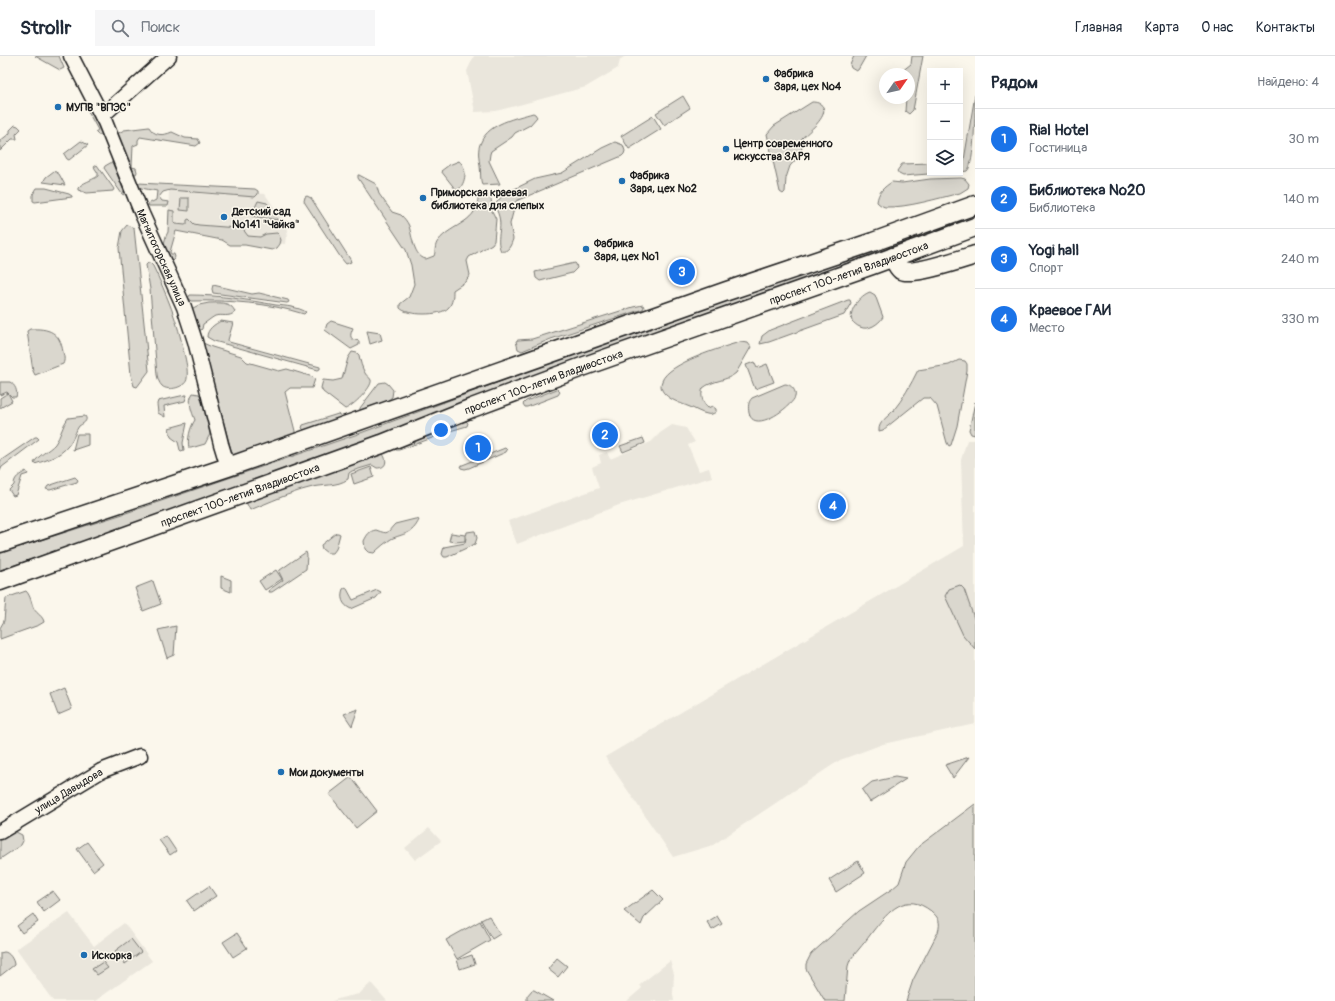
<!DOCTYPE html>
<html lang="ru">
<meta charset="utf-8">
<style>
:root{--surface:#fff;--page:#f6f6f7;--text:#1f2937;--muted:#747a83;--line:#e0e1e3;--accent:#1a73e8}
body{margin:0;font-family:Pangolin,sans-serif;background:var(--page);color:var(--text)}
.controls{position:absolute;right:12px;top:12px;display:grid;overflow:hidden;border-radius:0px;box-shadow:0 4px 16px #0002}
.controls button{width:36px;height:36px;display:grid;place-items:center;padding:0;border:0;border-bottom:1px solid var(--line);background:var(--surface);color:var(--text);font:20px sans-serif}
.compass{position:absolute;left:879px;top:12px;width:36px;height:36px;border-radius:50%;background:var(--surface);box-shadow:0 4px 16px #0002;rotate:56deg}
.you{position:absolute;left:441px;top:374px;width:14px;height:14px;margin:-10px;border:3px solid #fff;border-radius:50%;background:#1a73e8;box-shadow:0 0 0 6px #1a73e833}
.badge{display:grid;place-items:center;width:26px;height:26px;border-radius:50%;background:var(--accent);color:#fff;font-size:13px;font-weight:700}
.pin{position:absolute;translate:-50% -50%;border:2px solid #fff;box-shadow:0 1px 4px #0006}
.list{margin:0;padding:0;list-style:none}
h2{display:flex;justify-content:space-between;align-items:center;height:52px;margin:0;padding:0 16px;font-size:17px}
h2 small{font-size:13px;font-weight:400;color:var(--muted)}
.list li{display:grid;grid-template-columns:26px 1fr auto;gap:12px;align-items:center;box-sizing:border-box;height:60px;padding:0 16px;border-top:1px solid var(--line)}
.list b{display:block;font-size:15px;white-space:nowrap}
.list p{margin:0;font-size:13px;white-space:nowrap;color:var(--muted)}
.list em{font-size:13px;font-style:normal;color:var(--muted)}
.icon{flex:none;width:22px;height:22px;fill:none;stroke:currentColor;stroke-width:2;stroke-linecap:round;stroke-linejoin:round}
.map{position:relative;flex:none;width:975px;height:945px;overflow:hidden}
header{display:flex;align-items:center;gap:24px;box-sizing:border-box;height:56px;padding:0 20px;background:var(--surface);border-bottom:1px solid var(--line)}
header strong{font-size:19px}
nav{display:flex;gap:22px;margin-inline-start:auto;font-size:14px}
.search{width:280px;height:36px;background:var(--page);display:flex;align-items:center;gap:10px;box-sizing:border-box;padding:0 14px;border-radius:0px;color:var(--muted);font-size:15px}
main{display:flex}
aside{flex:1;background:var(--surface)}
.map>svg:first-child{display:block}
.built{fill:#eae6dc}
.green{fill:#dad7ce;stroke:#7b7a75}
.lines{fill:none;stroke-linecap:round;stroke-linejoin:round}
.secondary-casing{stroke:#1c1c1c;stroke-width:17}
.highway-casing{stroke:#1c1c1c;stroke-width:21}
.secondary{stroke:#fbf7ec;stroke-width:14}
.highway{stroke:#fbf7ec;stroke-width:18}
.poi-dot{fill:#1f6fb2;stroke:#fbf7ec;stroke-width:1.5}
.labels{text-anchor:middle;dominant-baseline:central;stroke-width:3;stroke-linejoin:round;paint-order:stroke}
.poi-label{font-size:11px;font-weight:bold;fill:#1c1c1c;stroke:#fbf7ec;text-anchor:start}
.street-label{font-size:11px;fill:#1c1c1c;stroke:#fbf7ec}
</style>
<header>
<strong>Strollr</strong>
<div class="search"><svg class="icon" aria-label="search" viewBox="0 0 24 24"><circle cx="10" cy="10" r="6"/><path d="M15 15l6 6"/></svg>Поиск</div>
<nav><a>Главная</a><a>Карта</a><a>О нас</a><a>Контакты</a></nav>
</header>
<main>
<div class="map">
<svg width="975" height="945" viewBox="0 0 975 945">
<rect width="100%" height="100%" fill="#fbf7ec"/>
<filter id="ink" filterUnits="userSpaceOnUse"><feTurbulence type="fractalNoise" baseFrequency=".025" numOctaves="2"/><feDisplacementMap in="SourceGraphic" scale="8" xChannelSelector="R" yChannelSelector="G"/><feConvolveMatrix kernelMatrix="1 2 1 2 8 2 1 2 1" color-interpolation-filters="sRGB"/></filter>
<g filter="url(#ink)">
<path class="built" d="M474,0H625L620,4L618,12L586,31L496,55L475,56L467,15Z
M169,131L265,138L286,169L288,181L286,180L285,188L168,174Z
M672,369L686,372L695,386L688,389L699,415L709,412L712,421L619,449L517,488L508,465L599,432L592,411L601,407L599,399L607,396L610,403L651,386L660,377Z
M967,384H975V668L883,688L840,704L713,789L673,801L605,701L964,490L961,404Z
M429,772L441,785L415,804L405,792Z
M69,857L94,890L124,867L152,905L95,945H53L16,893Z
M670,905L674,918L673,938L674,945H627L642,932L640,929L642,927Z
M371,927L387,945H332L341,942L359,938Z"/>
<path class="green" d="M35,0H59L64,12L60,14Z
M854,0H866L858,14L856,15L851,12L850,9Z
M912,0H923L913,54L909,58L905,55L906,42H909V18H902V15L911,8Z
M975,39C975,52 975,109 967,115L960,116V105L964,104Z
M683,40L690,52L664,69L656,57Z
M812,46C816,46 821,47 823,51C828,61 808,76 802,82V91L800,99L790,110L786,122L785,136L783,138L780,136L767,78L774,70Z
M92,52L104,80L98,79L95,76L98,74L87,54Z
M533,57L535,58L537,61L530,69L515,77L512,81L491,95L490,98L489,105L500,128L482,129C480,123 481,117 480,110C479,103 477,93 481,86C489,67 516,62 533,57Z
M653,60L661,73L629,93L621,80Z
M15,69L18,70L21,73L16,78L17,83H12L0,95V85L10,77V74Z
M149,71C154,80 163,80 172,76L185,82L198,83L200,87L196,90L140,81L138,84V88L133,90L132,111L136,112L137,116L136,118H132L117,78L124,74Z
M81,85L88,89L69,104L67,103L64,98Z
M615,86L623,89L625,95L624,98L622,100L516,145L510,168L513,183C511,189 508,197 501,195C494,181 506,170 495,151L497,146L504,138L535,123L562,117L602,92Z
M459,105C468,112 466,127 458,134H456L441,115L449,109Z
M112,106L124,135V139L122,138L104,112L105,110Z
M930,107V117H941L903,120L899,118L897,115L902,108Z
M97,109L114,133L113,135L87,137L78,134V132C83,126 91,125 98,120V117L94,111Z
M54,115L59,118L65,129L43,126L46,121Z
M358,119H359L376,128L379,138L392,156L401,159C404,162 407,165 409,170C412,180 414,201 426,203L434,200C436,195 434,190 438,185C452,167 480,167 478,138L484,135C492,142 492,143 491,153L496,163L494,185L492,188L469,201L467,205L470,219L465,226L453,234C453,240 453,247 448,252C441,260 407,260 400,252V248L409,241L414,228L411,209L406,194L358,122Z
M961,122L965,123L969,128L968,132L960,137C939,142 907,152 885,151C882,150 880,149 877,146C878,136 884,131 892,126L902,127L930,123Z
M138,127L255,133L258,135V138L255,141L170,134L163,136L159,141L162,145L169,146L168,150H149L148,148L156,144L157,135L141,132L138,129Z
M37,132H46L69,138L72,140V141L35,146L33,145V138Z
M307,140L311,142L350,203L351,206L346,208L341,202L305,147L304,145L305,141Z
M181,142H189V155L180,154Z
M258,145L267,147L278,164L251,160Z
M169,154L174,155V166L176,168L185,169L187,168V164L189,163L194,168L199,169L237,172L239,171L242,172L248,180L260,181L266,178L277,177L279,179L281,184L280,188L277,192L272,194L245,189H230L222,184L176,175L170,196L171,198H174L175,201L172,206H170L162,196L166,180L168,176Z
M963,162L964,164L347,395L0,514V497L123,458L358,378L645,272Z
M127,169L134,172L149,315L137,331L134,330L131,319L119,192L122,175Z
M148,207H150L153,210C167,239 178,266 184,297C186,305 188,314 187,322C187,331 168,336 162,330C159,327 158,323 157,319L150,233L146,209Z
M575,207L576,208L577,212L572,217L540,225L536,222L535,216Z
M213,229L252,238L259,237L288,244L289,246L287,247L213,237L212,233Z
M870,236L875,239L883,261C879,268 868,275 860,271C857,270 854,267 852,265C848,255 860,239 870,236Z
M190,239C219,239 248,244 276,249C286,250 298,251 306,256L304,258C269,247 229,244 192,245L188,242Z
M848,244H850L851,247L844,259L769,286L760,288L762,280L770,274Z
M209,247C219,247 231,245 235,256C229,262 222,258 215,260C211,262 207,266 203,268L202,273L198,276L191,253L199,249Z
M643,249L644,251L643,253L551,283L522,295L518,293L516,285L518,284L532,283L633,251Z
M221,265L233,267L228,284L229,286L320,311V313L318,314L214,285L207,281C207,273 215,268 221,265Z
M331,265L353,272C352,275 348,281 354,284C356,285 358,284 359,285V289L351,293L325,274L327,268Z
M30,273C49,272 60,276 63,296C64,300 65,304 63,308L35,319L33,315L27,275Z
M367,275L380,277L382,284L370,288Z
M740,286L748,287L751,291L736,317C727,325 713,324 703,332C700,339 703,348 708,352L712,350L716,353V356C713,358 710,359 707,358C701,357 695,353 690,351C680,347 656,340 662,325C668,307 723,291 740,286Z
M203,287L212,291L241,300L247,306L279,315L287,313L313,321L315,323L312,332H290L285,336L295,375V379L234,401L232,398L210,314L200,288Z
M352,296L357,297L359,299C360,305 362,312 365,317C366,320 370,321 371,324C373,331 352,351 345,353L323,336L321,332L323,324L333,325L342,323L348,302Z
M959,304L965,305L967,308V315L957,370L951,389L949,390L947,387L937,350L930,342H923L883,374L879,375C878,366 888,361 893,355C903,343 911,328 918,314L949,309Z
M754,306L757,312L767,308L774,326L755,333L746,309Z
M0,326H10C15,329 18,335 16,341H12L7,336L0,339Z
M385,326L388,328L393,334L392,341L387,345L360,354V352L379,327Z
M785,328C791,328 797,335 795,341C792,350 754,379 749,357C748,351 748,346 752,342Z
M557,333L560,336L558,339L527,351H525L523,348L526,345Z
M8,337L12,345L0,352V342Z
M193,337L199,338L201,341L210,378L205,388L191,392H189C187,384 190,371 195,364C192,356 187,345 193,337Z
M185,339H187L185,345L164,350L165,361L158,357L157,348L158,345Z
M975,346V379L971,378L969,374Z
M338,358L341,360L340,362L304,374L302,372L303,369Z
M85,360C89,365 82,368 79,370C76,374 75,379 72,384C64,399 50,403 35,408L34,407C38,399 49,395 55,388C61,380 62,370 68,362Z
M465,364L468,367L467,370L450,375L449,373V371Z
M187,367L183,387L184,394L181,395L180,394L178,386L171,381L169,372Z
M436,376L437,379L435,381L399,394H396L394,392Z
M77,378H88V389L73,394Z
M35,381H37L39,383L2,411L0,415V405Z
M643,382L645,387L623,396L620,390Z
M505,392L507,394L506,396L469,412L465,413L461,412L460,410Z
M382,397C388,404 387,412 377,412L372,409L352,415L349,417L348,423C337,431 322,428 309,432C289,437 270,446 250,454L246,446Z
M371,411L374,421L354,428L351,418Z
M26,415L28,418L22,420L16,439L13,440L9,434L14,429C14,421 20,419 26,415Z
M75,421L78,424L77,426L50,434L46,433L48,430Z
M415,463H417L419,464C412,479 404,477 391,483C385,487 379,492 374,497L368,496L365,493L364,485C367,479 369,475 376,474C390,479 386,477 395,468Z
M474,475H475L477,482L475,488L447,501H444L442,498L444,491L465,487L467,476Z
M336,477H338L340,478L336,493L333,497H327L322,493L321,489Z
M451,477L465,479V485L456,486L449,485Z
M306,496L307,499L306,513L272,536H269L270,533L283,524L279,516L280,514Z
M276,514L282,523L265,534L259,525Z
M221,520L231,524V536L221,532Z
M153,525L161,548L143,555L135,532Z
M960,529L964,533L975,565V593L963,579L945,540L949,533Z
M346,531L353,544L377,534L381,536L376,542L351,553C342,549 340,541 343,533Z
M26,535C31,540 31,547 34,553C37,558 43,560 44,566L39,569L0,583V572L4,565L6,542Z
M176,570L174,599L167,602L158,574Z
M64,632L72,653L58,659L50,638Z
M358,653L352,670L344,658Z
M969,701L953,722L945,709Z
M351,721L377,755L356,772L329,738Z
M895,721L906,723L870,746L862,734L872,726Z
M975,748V945H906L913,924L938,876C941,866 939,862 931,855C905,835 889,855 873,875C866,885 858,894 850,904L848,910L845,945H825L806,913V908L811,898L859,855L892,833L899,827L906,806L919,790Z
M14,775L22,779L23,785L21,789L0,803V782Z
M166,780L176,795L170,799L159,784Z
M87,786L103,807L93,815L77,793Z
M858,805L865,817L836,836L829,824Z
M209,830L216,840L194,855L187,845Z
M653,834L663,844L644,862L641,869L624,855Z
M53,835L60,844L44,856L37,846Z
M33,858L38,866L22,877L17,870Z
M489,860L500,878L492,883L481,864Z
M717,860L722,868L712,874L707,866Z
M480,865L490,884L457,903L446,884Z
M237,877L247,892L233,901L223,886Z
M131,883L141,896L125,908L115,895Z
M4,896C9,896 14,904 14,909L0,920V897Z
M472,899L475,908L460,913L457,904Z
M557,902L567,910L558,921L548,913Z
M103,906L108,912L97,919L92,913Z
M532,934H534L553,945H527V940Z"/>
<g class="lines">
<defs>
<g id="secondary">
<path id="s1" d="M71,0L105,66L142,158L184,251L195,285L221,388L228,411"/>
<path d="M102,60L169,0"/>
<path id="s2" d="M0,776L101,715L140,700"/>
</g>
<g id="highway">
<path d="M893,201C895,205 897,211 901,214C912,220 962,203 975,199"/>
<path d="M0,487L228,411L727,235L873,186L975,149"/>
<path id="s3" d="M0,525L382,388L472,352L582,311L872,209L975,171"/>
</g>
</defs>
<use href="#secondary" class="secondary-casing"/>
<use href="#highway" class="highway-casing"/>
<use href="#secondary" class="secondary"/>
<use href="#highway" class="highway"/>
</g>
</g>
<g class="poi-dot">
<circle cx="766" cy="23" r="4"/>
<circle cx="58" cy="51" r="4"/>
<circle cx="726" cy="93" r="4"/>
<circle cx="622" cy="125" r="4"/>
<circle cx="423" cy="142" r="4"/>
<circle cx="224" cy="161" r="4"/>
<circle cx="586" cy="193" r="4"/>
<circle cx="281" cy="716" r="4"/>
<circle cx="84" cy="899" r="4"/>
</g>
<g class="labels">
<g class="poi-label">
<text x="774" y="17">Фабрика<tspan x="774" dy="13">Заря, цех №4</tspan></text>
<text x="66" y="51">МУПВ "ВПЭС"</text>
<text x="734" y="87">Центр современного<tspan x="734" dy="13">искусства ЗАРЯ</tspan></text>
<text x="630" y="119">Фабрика<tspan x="630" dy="13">Заря, цех №2</tspan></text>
<text x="431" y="136">Приморская краевая<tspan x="431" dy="13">библиотека для слепых</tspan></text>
<text x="232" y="155">Детский сад<tspan x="232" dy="13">№141 "Чайка"</tspan></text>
<text x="594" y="187">Фабрика<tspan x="594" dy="13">Заря, цех №1</tspan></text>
<text x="289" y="716">Мои документы</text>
<text x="92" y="899">Искорка</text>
</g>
<g class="street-label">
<text stroke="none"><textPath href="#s1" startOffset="221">Магнитогорская улица</textPath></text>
<text stroke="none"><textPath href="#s3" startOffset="903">проспект 100-летия Владивостока</textPath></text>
<text stroke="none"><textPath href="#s3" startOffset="579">проспект 100-летия Владивостока</textPath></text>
<text stroke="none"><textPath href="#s3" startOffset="255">проспект 100-летия Владивостока</textPath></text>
<text stroke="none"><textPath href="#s2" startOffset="80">улица Давыдова</textPath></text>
</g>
</g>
</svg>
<div class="controls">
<button>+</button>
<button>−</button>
<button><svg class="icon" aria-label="layers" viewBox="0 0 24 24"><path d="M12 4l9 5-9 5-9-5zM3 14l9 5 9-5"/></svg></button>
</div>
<svg class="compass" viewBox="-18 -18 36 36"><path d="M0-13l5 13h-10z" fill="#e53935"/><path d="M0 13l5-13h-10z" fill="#747a83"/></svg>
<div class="you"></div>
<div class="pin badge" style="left:478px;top:392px">1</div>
<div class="pin badge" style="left:605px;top:379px">2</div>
<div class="pin badge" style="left:682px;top:216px">3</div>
<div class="pin badge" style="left:833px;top:450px">4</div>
</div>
<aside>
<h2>Рядом<small>Найдено: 4</small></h2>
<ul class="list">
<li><span class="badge">1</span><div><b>Rial Hotel</b><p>Гостиница</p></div><em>30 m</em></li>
<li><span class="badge">2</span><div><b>Библиотека №20</b><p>Библиотека</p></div><em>140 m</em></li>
<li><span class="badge">3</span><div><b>Yogi hall</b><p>Спорт</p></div><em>240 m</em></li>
<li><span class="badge">4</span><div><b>Краевое ГАИ</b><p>Место</p></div><em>330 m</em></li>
</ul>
</aside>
</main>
